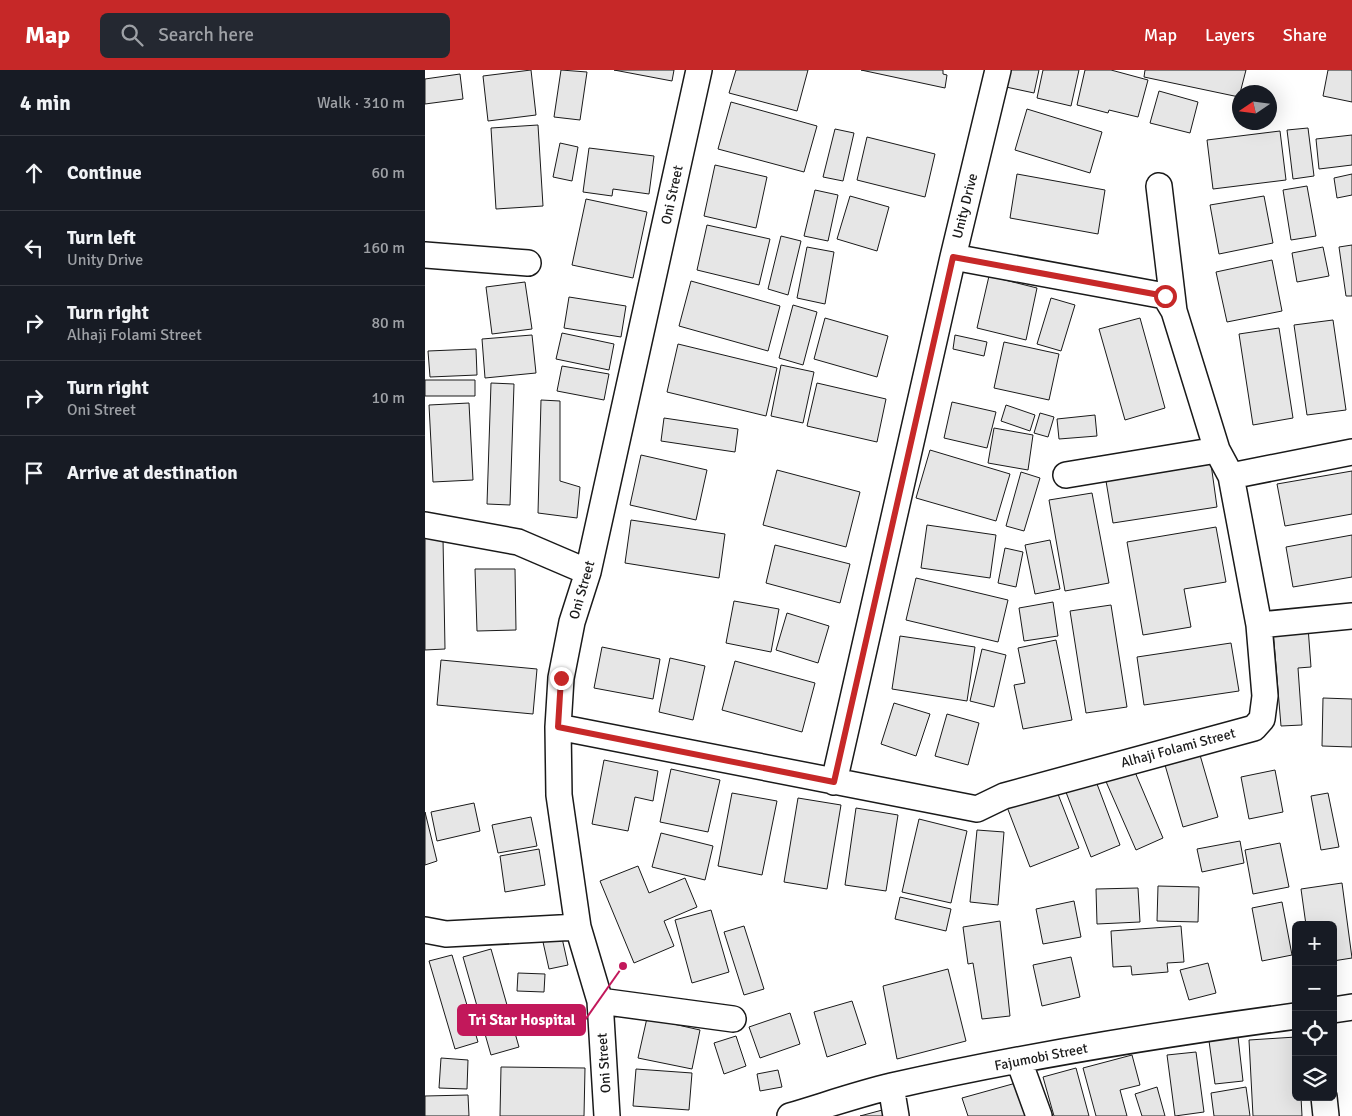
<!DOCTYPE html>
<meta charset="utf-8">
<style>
:root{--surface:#171b24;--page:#242831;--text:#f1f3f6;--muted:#9ea1a6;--line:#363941;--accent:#c62828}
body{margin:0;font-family:Signika,sans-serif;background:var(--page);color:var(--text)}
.controls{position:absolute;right:15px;bottom:15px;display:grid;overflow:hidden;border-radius:8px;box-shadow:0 5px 20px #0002}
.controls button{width:45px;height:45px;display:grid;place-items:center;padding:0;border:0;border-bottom:1px solid var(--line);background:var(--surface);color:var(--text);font:25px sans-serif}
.compass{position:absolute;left:807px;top:15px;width:45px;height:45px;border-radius:50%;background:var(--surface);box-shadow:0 5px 20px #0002;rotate:257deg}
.stop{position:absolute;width:15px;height:15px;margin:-11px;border:4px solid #c62828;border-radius:50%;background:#fff}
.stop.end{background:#c62828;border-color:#fff;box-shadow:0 1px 5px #0008}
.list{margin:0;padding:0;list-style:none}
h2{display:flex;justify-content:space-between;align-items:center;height:65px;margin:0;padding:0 20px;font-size:21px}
h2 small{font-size:16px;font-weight:400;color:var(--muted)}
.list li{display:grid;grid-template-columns:32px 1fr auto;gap:15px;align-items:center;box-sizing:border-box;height:75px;padding:0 20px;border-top:1px solid var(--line)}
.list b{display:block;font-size:19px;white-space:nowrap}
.list p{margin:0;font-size:16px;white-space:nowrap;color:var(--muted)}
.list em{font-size:16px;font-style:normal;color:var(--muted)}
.icon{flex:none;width:28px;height:28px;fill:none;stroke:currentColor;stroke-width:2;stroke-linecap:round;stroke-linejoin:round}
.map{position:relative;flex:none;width:927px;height:1046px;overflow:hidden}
header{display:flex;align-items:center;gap:30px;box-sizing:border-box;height:70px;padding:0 25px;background:var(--accent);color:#fff}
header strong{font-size:24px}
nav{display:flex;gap:28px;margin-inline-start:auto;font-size:18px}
.search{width:350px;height:45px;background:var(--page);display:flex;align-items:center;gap:12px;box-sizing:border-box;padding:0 18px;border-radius:8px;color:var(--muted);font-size:19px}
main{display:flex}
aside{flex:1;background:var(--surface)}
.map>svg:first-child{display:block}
.building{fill:#e6e6e6;stroke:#1a1a1a}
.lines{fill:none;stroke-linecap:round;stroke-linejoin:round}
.minor-casing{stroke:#1a1a1a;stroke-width:28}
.minor{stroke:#fff;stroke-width:25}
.route{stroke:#c62828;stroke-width:6}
.labels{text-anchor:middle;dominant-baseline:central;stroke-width:4;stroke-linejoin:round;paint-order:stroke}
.street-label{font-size:14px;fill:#1a1a1a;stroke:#fff}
.leader{fill:none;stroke:#c2185b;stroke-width:2}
.callout-dot{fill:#c2185b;stroke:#fff;stroke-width:2}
.callout{fill:#c2185b;stroke:#c2185b;stroke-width:2}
.callout-label{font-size:15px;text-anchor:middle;font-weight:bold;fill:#fff}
</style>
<header>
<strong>Map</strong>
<div class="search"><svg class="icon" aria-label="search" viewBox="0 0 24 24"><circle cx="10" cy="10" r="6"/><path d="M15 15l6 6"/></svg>Search here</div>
<nav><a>Map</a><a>Layers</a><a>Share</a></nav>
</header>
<main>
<aside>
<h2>4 min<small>Walk · 310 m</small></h2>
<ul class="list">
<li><svg class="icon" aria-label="ahead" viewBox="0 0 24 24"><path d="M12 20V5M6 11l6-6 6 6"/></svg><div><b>Continue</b></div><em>60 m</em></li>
<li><svg class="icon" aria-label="left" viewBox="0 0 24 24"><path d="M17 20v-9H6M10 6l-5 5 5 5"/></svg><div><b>Turn left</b><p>Unity Drive</p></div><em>160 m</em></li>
<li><svg class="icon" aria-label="right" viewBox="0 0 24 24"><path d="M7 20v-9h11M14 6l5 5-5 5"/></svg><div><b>Turn right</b><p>Alhaji Folami Street</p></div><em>80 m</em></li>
<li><svg class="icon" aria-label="right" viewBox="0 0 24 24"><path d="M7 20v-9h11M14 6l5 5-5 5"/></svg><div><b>Turn right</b><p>Oni Street</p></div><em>10 m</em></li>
<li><svg class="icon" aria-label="arrive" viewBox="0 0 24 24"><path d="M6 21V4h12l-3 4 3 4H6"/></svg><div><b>Arrive at destination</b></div></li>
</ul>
</aside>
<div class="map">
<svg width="927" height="1046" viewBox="0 0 927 1046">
<rect width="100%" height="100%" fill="#fff"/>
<path class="building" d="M106,0L111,45L63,51L58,6Z
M136,0L162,2L155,50L129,47Z
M189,0H249L247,11Z
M311,0H383L372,41L304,23Z
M436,0H518V4L522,5L520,18Z
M584,0H614L609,23L581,17Z
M618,0H654L646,36L612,28Z
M660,0H686L723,10L713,47L684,40L683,43L652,35Z
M720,0H821L814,27L719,7Z
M903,0H927V32L898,26Z
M35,4L38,29L0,34V9Z
M734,21L773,32L765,63L725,53Z
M306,32L392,56L379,102L293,79Z
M602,39L677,62L665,103L590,80Z
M113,55L118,136L71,139L66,58Z
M883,58L889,106L868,109L862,60Z
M410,59L429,63L418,111L398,107Z
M855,61L861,110L788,119L782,70Z
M927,65V95L894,99L891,69Z
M442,67L510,84L500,127L432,110Z
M135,73L153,77L147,111L128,107Z
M164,78L229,86L224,124L188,119L187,126L158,122Z
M290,95L342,107L331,158L279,146Z
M592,104L680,120L673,164L585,148Z
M927,104V125L912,128L909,108Z
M882,116L891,166L866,170L858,120Z
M390,120L413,125L403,171L379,166Z
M425,126L464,137L452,181L412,169Z
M839,126L848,173L794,184L785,135Z
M161,129L222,142L208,208L147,195Z
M282,155L345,169L334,215L272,200Z
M356,166L376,171L363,225L343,219Z
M927,175V226H921L914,177Z
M382,177L409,182L400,234L372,228Z
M898,177L904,206L872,212L867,183Z
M847,190L857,241L802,252L791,202Z
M564,206L612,218L601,270L552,258Z
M266,211L355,236L343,281L254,256Z
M100,212L107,259L67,264L61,217Z
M144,227L201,236L196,267L139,258Z
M626,228L650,235L636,281L612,274Z
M368,235L392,242L378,295L354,288Z
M400,248L463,266L452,307L389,289Z
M715,248L740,338L700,350L674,259Z
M908,250L921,340L882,345L869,255Z
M854,258L868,348L828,355L814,264Z
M137,263L189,274L184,300L131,289Z
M107,265L111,303L60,308L57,269Z
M530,265L562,272L559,286L528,279Z
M579,272L634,284L624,330L569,318Z
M253,274L352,298L341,346L242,322Z
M51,279L52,305L5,307L3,281Z
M356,295L389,302L378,353L346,346Z
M137,296L184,304L179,330L132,321Z
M0,310H50V326H0Z
M66,313L89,314L85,435L62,434Z
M392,313L461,329L452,372L382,356Z
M116,330L135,331V411L155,417L152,448L113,443Z
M527,332L571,342L562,378L519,368Z
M44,333L48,410L8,412L4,335Z
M581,335L610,345L605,361L576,351Z
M615,343L629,347L623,367L609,363Z
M670,345L672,366L634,369L632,349Z
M239,348L313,359L310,382L236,371Z
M569,358L608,365L603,400L563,393Z
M505,380L585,404L571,451L491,428Z
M216,385L282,400L271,450L205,435Z
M786,394L792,437L688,453L681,411Z
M352,400L435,422L421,477L338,455Z
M927,401V444L860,456L852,414Z
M596,402L615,408L599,461L581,456Z
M667,423L684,513L640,521L624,430Z
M206,450L300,464L294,508L200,493Z
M502,455L571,465L565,508L496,498Z
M791,457L801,512L759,519L766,557L718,565L702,472Z
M927,465V507L868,517L861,477Z
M0,468H18L20,579L0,580Z
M625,470L635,519L610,524L600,475Z
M350,475L425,494L415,533L341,513Z
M580,478L598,482L591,517L573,513Z
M50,499H90L91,560L52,561Z
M491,508L583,530L573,572L481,550Z
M309,531L354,539L346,582L301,573Z
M628,532L633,566L599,571L594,538Z
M686,535L702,637L661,643L645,541Z
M362,543L404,556L393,593L351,580Z
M883,557L886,597L873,598L877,655L856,656L848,560Z
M475,566L550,577L542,631L467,619Z
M631,570L647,650L598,659L589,615L600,613L593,578Z
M806,573L814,621L719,635L712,587Z
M177,577L235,589L228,629L169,618Z
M557,579L581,585L569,637L545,631Z
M245,588L280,596L268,650L234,642Z
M16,590L112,599L108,644L12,635Z
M310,591L390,613L377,662L297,640Z
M898,628L927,629V677L897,676Z
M469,633L505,644L491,686L456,674Z
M522,644L554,653L543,695L510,686Z
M775,685L793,747L758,757L740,695Z
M179,690L233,701L228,731L210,727L203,761L167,754Z
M707,695L738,768L711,780L679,707Z
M246,699L295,710L283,762L235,752Z
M850,700L858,742L824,749L816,707Z
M669,706L695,775L666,787L639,717Z
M631,719L654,778L605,797L582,737Z
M307,723L352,731L337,805L293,796Z
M903,723L914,777L896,780L886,726Z
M373,728L416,735L402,819L359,812Z
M49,733L55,761L12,771L6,742Z
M431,738L473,745L461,821L420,815Z
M0,742L12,791L0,795Z
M106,747L112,776L73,783L67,755Z
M494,749L542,761L526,833L477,822Z
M552,760L579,762L573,835L545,832Z
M236,763L288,776L280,810L227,797Z
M815,771L819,793L777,802L772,779Z
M855,773L864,817L828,824L820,780Z
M114,779L120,815L80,822L75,786Z
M213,796L224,823L260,808L272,837L239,851L249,876L209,893L175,811Z
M917,813L927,888L908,891V855H881L876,819Z
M733,816L774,817L773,852L732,851Z
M713,818L715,852L672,854L671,819Z
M475,827L526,839L521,861L470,849Z
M649,831L656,867L618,874L611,839Z
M857,832L867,885L837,891L827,838Z
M286,840L304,902L267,913L250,850Z
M575,851L585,946L557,949L548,893L543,894L538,857Z
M319,856L339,919L319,925L299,862Z
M756,856L759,892L742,893L743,902L707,905L706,896L688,897L686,861Z
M137,868L143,895L124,899L118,872Z
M66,879L94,977L66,985L38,887Z
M27,885L53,972L30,979L4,891Z
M646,887L655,927L617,936L608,895Z
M783,893L791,923L764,930L755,900Z
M523,899L541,971L472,989L458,916Z
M93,903L120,904L119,922L92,921Z
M427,931L441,974L402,987L389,942Z
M365,943L375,974L335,988L324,957Z
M222,948L275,960L267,999L213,988Z
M311,966L321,996L299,1004L289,973Z
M813,967L818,1011L790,1014L784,971Z
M871,967V1027H876L877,1046H828L824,970Z
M771,982L779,1042L750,1046L742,985Z
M707,985L715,1015L695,1020L702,1046H671L658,998Z
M16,988L43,990L42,1019L14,1018Z
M76,997L160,998L159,1046H75Z
M651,998L664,1046H629L618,1007Z
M211,999L267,1003L264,1040L208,1036Z
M353,1000L357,1017L335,1021L332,1004Z
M591,1013L601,1046H543L537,1028Z
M732,1017L740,1046H717L710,1024Z
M821,1017L825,1046H789L786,1023Z
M43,1025L44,1046H0V1026Z
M461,1039L463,1046H435Z"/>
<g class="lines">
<defs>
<path id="minor" d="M0,185L103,193
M528,187L740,226L749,241
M641,405L792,380
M806,406L927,382
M0,455L93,472L163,502
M834,555L927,546
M133,657L552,739L579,726L829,658L837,649L840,626L834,555L806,406L792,380L749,241L734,116
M409,712L528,187L573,0
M0,860L21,864L153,857
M175,931L308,949
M908,940L927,937
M594,991L614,1046
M466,1016L471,1046
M899,1027L901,1046
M182,1046L175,931L153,857L134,725L133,657L136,608L147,552L163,502L274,0
M365,1046C399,1036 433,1024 467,1016C600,986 736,964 871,946"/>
</defs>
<use href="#minor" class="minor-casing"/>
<use href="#minor" class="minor"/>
</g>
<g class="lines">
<path class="route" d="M136,608L133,657L409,712L528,187L740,226"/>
</g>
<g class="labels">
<g class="street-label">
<text transform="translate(247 125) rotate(-78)">Oni Street</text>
<text transform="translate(540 136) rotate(-76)">Unity Drive</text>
<text transform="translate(157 520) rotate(-74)">Oni Street</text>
<text transform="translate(753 678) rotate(-15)">Alhaji Folami Street</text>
<text transform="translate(616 987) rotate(-11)">Fajumobi Street</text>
<text transform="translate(179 993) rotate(-94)">Oni Street</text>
</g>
</g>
<path class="leader" d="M198 896L160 950"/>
<circle class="callout-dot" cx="198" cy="896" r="5"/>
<rect class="callout" x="33" y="935" width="127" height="30" rx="5"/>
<g class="callout-label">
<text x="97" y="955">Tri Star Hospital</text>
</g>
</svg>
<div class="controls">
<button>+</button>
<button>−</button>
<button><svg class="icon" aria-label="locate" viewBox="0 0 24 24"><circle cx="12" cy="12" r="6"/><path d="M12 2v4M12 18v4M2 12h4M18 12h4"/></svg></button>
<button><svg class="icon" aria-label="layers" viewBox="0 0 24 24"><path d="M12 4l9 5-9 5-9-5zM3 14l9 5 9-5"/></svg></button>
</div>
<svg class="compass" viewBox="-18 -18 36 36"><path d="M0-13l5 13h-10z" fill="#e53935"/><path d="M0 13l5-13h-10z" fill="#9ea1a6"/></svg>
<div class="stop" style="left:740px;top:226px"></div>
<div class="stop end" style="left:136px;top:608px"></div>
</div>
</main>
